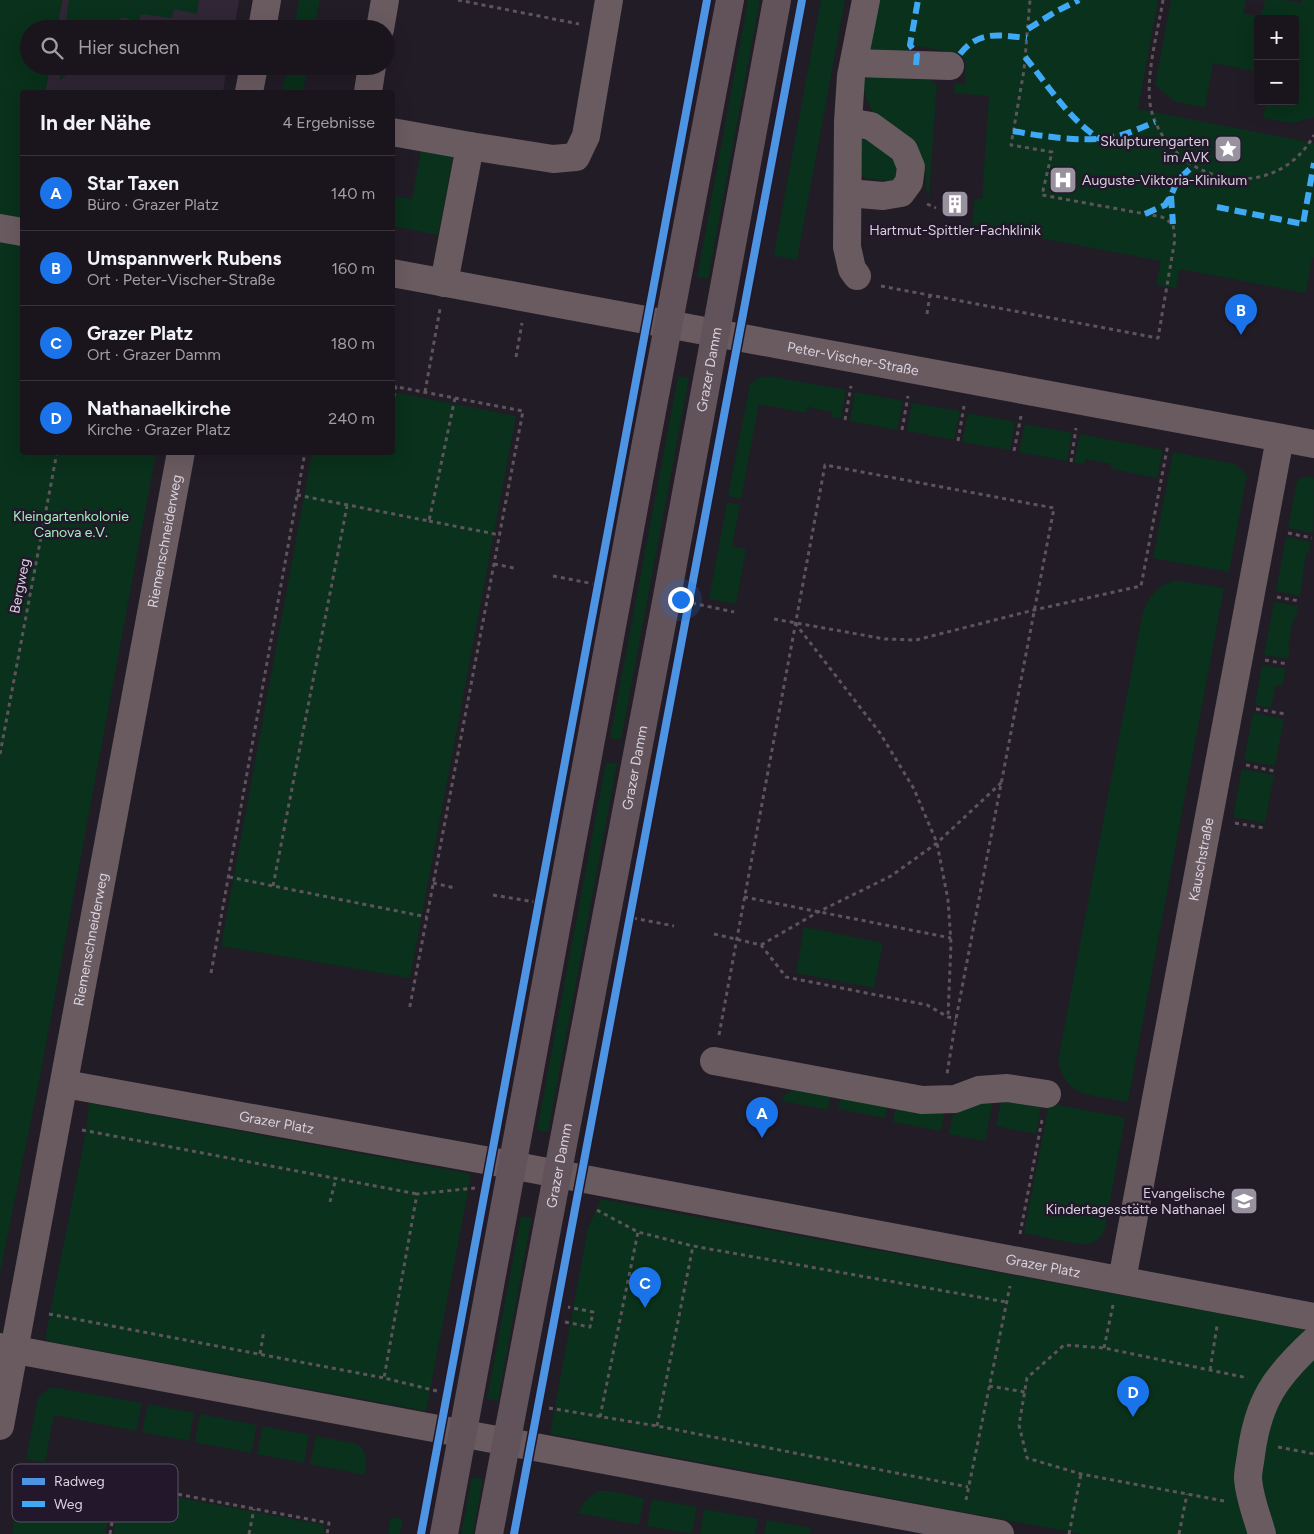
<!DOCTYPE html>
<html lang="de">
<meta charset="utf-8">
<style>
:root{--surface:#1a151d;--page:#27222a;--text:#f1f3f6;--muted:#9f9fa4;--line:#38343b;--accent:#1a73e8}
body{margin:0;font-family:Figtree,sans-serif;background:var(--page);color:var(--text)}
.controls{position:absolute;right:15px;top:15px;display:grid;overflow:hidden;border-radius:5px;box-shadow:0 5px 20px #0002}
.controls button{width:45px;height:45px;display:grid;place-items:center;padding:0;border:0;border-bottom:1px solid var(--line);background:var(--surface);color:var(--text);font:25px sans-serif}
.you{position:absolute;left:680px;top:599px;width:18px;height:18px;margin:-12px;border:4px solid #fff;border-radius:50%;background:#1a73e8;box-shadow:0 0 0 8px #1a73e833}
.badge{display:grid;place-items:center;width:32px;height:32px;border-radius:50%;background:var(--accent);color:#fff;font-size:16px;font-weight:700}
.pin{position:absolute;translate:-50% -41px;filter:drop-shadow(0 1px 2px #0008)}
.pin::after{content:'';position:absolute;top:26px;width:18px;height:15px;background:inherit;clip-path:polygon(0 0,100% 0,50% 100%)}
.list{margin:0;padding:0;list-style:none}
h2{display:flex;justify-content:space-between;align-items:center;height:65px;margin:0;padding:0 20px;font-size:21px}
h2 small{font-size:16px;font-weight:400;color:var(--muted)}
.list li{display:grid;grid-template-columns:32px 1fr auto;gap:15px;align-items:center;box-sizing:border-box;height:75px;padding:0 20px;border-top:1px solid var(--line)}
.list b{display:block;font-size:19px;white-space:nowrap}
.list p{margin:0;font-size:16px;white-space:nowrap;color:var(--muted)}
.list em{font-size:16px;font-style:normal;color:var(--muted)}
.icon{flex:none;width:28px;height:28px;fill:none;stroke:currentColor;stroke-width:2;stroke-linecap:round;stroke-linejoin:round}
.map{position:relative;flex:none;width:1314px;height:1534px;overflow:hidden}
.search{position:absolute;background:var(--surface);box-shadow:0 5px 20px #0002;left:20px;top:20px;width:375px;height:55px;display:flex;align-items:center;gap:12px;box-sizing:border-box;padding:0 18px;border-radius:28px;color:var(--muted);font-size:19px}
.panel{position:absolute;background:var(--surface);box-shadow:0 5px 20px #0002;left:20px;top:90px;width:375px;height:365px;border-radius:5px}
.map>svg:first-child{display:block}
.education{fill:#302635}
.green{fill:#09311b}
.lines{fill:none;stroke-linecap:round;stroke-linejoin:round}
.path{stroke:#5e545b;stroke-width:3;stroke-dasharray:4 4;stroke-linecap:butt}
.minor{stroke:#6a5b60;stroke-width:28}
.major{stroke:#62525a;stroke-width:28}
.quiet{stroke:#3fa9f5;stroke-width:6;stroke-dasharray:12 6;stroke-linecap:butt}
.cycleway-casing{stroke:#23182b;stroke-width:11}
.cycleway{stroke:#4d94e3;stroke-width:8}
.labels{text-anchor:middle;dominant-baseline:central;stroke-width:5;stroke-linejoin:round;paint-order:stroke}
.poi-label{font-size:14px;fill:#d8d1de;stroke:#23182b;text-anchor:end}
.street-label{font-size:14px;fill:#d8d1de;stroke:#23182b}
.park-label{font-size:14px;fill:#a1f2b9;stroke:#23182b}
.key{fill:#23182b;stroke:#595061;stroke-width:1}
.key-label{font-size:14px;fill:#d8d1de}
</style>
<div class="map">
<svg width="1314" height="1534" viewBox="0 0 1314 1534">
<rect width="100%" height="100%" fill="#221c27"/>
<path class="education" d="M62,0H239L234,29H57Z
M50,66H227L223,92H45Z"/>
<path class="green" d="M0,0H62L57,29H29V66H50L45,92H22V452L156,453L41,1071L0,1273Z
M69,0H199L197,14L174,9L172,18L141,14L139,22L122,17L108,29H65Z
M299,0H320L314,29H294Z
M748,0H760L708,279L697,277Z
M821,0H845L797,260L776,256L774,253Z
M875,0H1158L1138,109L1314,143V258H1312L1306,293L1180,269L1176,288L1156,285L1161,261L972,225L974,199H982L989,96L954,93L955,84L965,83V61L960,54L910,45L907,59L869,53Z
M1171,0H1246L1243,13L1261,17L1265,0H1283L1301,3L1302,0H1314V117L1294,123L1263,118L1266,101H1295V19H1258V72L1213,63L1205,108L1174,101L1155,85Z
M61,66H78L60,80Z
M287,66H308L303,92H282Z
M868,74L932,76V83H937L929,197C923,186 928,173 924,162C919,150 887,126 876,116C868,105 858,86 868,74Z
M869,138L899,162L902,169L893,181L867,179L861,175V142L863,139Z
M422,146L454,152L438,235L393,226L392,196L412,199Z
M678,376L689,378L621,740L610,738Z
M769,376L846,390L841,419L832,417V412L808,407L806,413L759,404L741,499L728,496L750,384L758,378Z
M393,392L516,416L410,978L221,946L312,453L392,452Z
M855,392L903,401L897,430L850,421Z
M912,403L960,411L954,440L907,431Z
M968,413L1015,422L1010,450L962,442Z
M1025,424L1072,433L1067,461L1019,452Z
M1080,434L1163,450L1157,478L1111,469V464L1086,459L1084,464L1074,463Z
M1173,452L1235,464L1247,475L1229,572L1153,558Z
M1308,476L1314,478L1313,533L1288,528L1297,481L1299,479Z
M727,502L740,505L732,546L746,549L736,604L709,599Z
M1286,537L1311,542L1309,554L1306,553L1300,596L1276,591Z
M1172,581H1181L1224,588L1128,1101H1123C1090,1094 1067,1099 1058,1061L1142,616C1147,599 1155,588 1172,581Z
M1274,602L1298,606L1296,618L1294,617L1288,646L1290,647L1288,659L1264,655Z
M1262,665L1286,669L1282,686L1276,685L1271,708L1255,705Z
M1253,713L1284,719L1275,766L1244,760Z
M606,762L617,764L548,1132L537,1130Z
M1242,769L1274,775L1265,823L1233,817Z
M804,927L883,943L874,988L796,973Z
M797,1088L831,1094L828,1110L782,1101L784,1095Z
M841,1096L888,1105L885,1118L838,1109Z
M1002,1096L1042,1103L1036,1134L996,1126Z
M994,1097L985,1141L949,1134L954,1107Z
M89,1103L466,1173L471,1176L426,1411L52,1342L45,1339L86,1131Z
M1049,1103L1125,1118L1105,1229C1103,1235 1098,1241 1091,1243C1078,1247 1039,1235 1024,1233Z
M896,1106L945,1109L941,1131L893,1122Z
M601,1199L1314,1331V1534H1081L550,1434L588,1228Z
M521,1216L532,1218L531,1221L498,1401L487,1399Z
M49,1388H58L142,1403L136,1431L54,1415L45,1463L26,1459L38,1398Z
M148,1404L194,1413L189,1441L142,1432Z
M200,1414L257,1425L251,1453L195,1442Z
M263,1426L309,1435L304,1463L257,1454Z
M316,1436L357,1444C368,1453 367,1461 365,1475L310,1464Z
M472,1477L483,1479L473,1534H461Z
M122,1487L325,1525L323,1534H113Z
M598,1491H611L644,1498L639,1525L578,1513L585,1501Z
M19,1493L110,1509L105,1534H12Z
M652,1499L697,1507L692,1534L647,1526Z
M704,1509L758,1519L755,1534H700Z
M391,1517L403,1519L400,1534H388Z
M767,1520L811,1528L810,1534H764Z"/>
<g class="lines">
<path class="path" d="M458,0L579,24
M1163,0C1158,32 1142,86 1153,116C1178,187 1276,204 1314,135
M927,204L936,208
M881,286L1158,338L1175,239L1173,224L1162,217L1042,195L1052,152L1011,145L1024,70L1030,0
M927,314L930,294
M516,357L522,323
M392,386L523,411L409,1011
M425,392L440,309
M392,405L396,386
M845,420L851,386
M902,430L908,396
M958,441L964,406
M1014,451L1021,416
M1071,462L1076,428
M297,495L429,521L455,398
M429,521L500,535
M1288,533L1312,538
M494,564L514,568
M553,576L594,584
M1277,597L1299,601
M692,603L734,612
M774,619L885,639L916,640L1034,610L1141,586L1168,444
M795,623L880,733L914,789L937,843L948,900L951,943L948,1017
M1265,660L1287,664
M1256,709L1285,714
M0,754L57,452
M1246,765L1274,771
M1235,823L1264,828
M229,877L427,917
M433,883L455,888
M273,886L347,506
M493,895L535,902
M744,897L951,938
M633,918L674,926
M714,934L761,945L786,977L927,1005L948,1017L956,1019
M761,945L818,912L891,876L937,843L1002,782
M211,973L305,452
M719,1035L825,465L1054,508L956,1019L947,1074
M82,1130L417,1194
M330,1202L336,1178
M597,1210L638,1232L693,1246L1006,1302
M1020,1234L1042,1120
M49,1314L384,1378
M565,1322L590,1327L593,1312L568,1307
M1104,1348L1113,1305
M260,1354L264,1330
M1210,1370L1217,1326
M989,1386L1025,1392
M437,1391L384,1378L417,1194L475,1188
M549,1408L657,1426L968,1487
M600,1417L638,1232
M657,1426L693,1246
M1278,1447L1314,1454
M15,1489L115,1506
M966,1500L1010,1286
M1224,1501L1081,1474L1027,1458L1019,1425L1027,1378L1064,1345L1104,1348L1248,1378
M110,1534L119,1483L329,1523L327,1534
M249,1534L254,1509
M1069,1534L1081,1474
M1179,1534L1187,1494"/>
<g class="minor">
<path d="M262,29L267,0"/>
<path d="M380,29L385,0"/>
<path d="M854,63L950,66"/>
<path d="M249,92L254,66"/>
<path d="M368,92L372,66"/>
<path d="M392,132L470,146L444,283"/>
<path d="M470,146L553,159L576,157L586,136L609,0"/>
<path d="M848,193L883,196L901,193L909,182L911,167L904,150L871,126L848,122"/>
<path d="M0,228L22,232"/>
<path id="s1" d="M392,273L1314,444"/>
<path d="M857,276L852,269L847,247L848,122L851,76L866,0"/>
<path d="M714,1061L922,1100L955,1099L979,1090L1007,1088L1047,1094"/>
<path id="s2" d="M65,1084L490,1161L1314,1317"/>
<path id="s3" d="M1122,1280L1280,438"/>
<path d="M0,1347L1000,1534"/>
<path id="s4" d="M0,1426L181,452"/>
<path d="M1262,1534C1257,1516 1249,1497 1248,1478C1248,1471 1250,1463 1251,1455C1258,1401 1275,1377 1314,1341"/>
</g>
<g class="major">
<path d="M444,1534L645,448L730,0"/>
<path id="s5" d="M489,1534L666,602L777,0"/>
</g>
<path class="quiet" d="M1028,29L1055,12L1079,0
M960,54C979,30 999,35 1027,38
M1025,57C1047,84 1070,121 1100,139
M916,65L917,55L910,45L918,0
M1013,131C1039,136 1081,142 1107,138C1124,136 1140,128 1155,122
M1171,196L1173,224
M1217,207L1303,224L1314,163
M1145,214L1165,205L1171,196L1177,181L1193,166"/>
<defs>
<path id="cycleway" d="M421,1534L707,0
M514,1534L802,0"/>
</defs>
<use href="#cycleway" class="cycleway-casing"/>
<use href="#cycleway" class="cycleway"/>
</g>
<defs>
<symbol id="sight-square" viewBox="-11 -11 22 22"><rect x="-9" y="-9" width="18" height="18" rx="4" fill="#98929e" stroke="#23182b"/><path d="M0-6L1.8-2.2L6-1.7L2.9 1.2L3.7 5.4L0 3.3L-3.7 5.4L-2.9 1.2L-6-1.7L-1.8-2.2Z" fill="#fff"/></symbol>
<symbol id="hospital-square" viewBox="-11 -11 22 22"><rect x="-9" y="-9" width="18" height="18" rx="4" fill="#98929e" stroke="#23182b"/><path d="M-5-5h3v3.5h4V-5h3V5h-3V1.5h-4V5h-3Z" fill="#fff"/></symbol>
<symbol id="building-square" viewBox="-11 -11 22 22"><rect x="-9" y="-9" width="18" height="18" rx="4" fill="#98929e" stroke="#23182b"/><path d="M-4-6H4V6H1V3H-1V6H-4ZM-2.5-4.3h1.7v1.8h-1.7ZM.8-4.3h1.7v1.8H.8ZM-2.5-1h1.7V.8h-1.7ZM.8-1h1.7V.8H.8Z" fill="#fff"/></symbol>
<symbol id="school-square" viewBox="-11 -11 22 22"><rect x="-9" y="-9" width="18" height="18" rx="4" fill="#98929e" stroke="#23182b"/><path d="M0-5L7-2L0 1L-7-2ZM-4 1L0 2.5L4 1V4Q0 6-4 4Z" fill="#fff"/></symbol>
</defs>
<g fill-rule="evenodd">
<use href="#sight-square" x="1212" y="133" width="32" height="32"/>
<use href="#hospital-square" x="1047" y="164" width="32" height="32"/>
<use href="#building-square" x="939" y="188" width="32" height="32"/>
<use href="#school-square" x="1228" y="1185" width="32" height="32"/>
</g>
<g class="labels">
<g class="poi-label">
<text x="1209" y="141">Skulpturengarten<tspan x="1209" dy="16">im AVK</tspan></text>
<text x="1082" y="180" text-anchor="start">Auguste-Viktoria-Klinikum</text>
<text x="955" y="230" text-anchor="middle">Hartmut-Spittler-Fachklinik</text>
<text x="1225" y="1193">Evangelische<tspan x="1225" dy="16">Kindertagesstätte Nathanael</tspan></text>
</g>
<g class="street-label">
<text stroke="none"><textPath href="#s1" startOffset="469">Peter-Vischer-Straße</textPath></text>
<text stroke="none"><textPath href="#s5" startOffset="1185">Grazer Damm</textPath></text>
<text stroke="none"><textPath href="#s4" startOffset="900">Riemenschneiderweg</textPath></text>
<text transform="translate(20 586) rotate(-79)">Bergweg</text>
<text stroke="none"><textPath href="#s5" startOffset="780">Grazer Damm</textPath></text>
<text stroke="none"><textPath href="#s3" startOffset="428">Kauschstraße</textPath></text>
<text stroke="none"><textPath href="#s4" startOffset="495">Riemenschneiderweg</textPath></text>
<text stroke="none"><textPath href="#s2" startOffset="215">Grazer Platz</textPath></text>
<text stroke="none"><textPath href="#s5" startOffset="375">Grazer Damm</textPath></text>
<text stroke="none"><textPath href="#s2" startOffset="995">Grazer Platz</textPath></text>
</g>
<g class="park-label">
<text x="71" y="516">Kleingartenkolonie<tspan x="71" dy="16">Canova e.V.</tspan></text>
</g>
</g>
<rect x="12" y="1464" width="166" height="58" rx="8" class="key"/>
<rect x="22" y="1478" width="23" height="7" fill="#4d94e3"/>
<rect x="22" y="1501" width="23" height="6" fill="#3fa9f5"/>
<g class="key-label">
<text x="54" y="1486">Radweg</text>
<text x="54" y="1509">Weg</text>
</g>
</svg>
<div class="controls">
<button>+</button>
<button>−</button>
</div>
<div class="you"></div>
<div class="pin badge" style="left:762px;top:1138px">A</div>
<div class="pin badge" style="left:1241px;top:335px">B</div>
<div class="pin badge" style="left:645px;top:1308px">C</div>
<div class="pin badge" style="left:1133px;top:1417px">D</div>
<div class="search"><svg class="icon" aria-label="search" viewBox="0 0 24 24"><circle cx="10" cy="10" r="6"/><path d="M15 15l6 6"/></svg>Hier suchen</div>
<section class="panel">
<h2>In der Nähe<small>4 Ergebnisse</small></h2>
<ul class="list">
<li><span class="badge">A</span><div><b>Star Taxen</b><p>Büro · Grazer Platz</p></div><em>140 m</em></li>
<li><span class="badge">B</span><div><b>Umspannwerk Rubens</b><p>Ort · Peter-Vischer-Straße</p></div><em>160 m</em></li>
<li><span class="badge">C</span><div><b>Grazer Platz</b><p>Ort · Grazer Damm</p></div><em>180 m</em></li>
<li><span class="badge">D</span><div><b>Nathanaelkirche</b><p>Kirche · Grazer Platz</p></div><em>240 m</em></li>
</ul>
</section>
</div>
